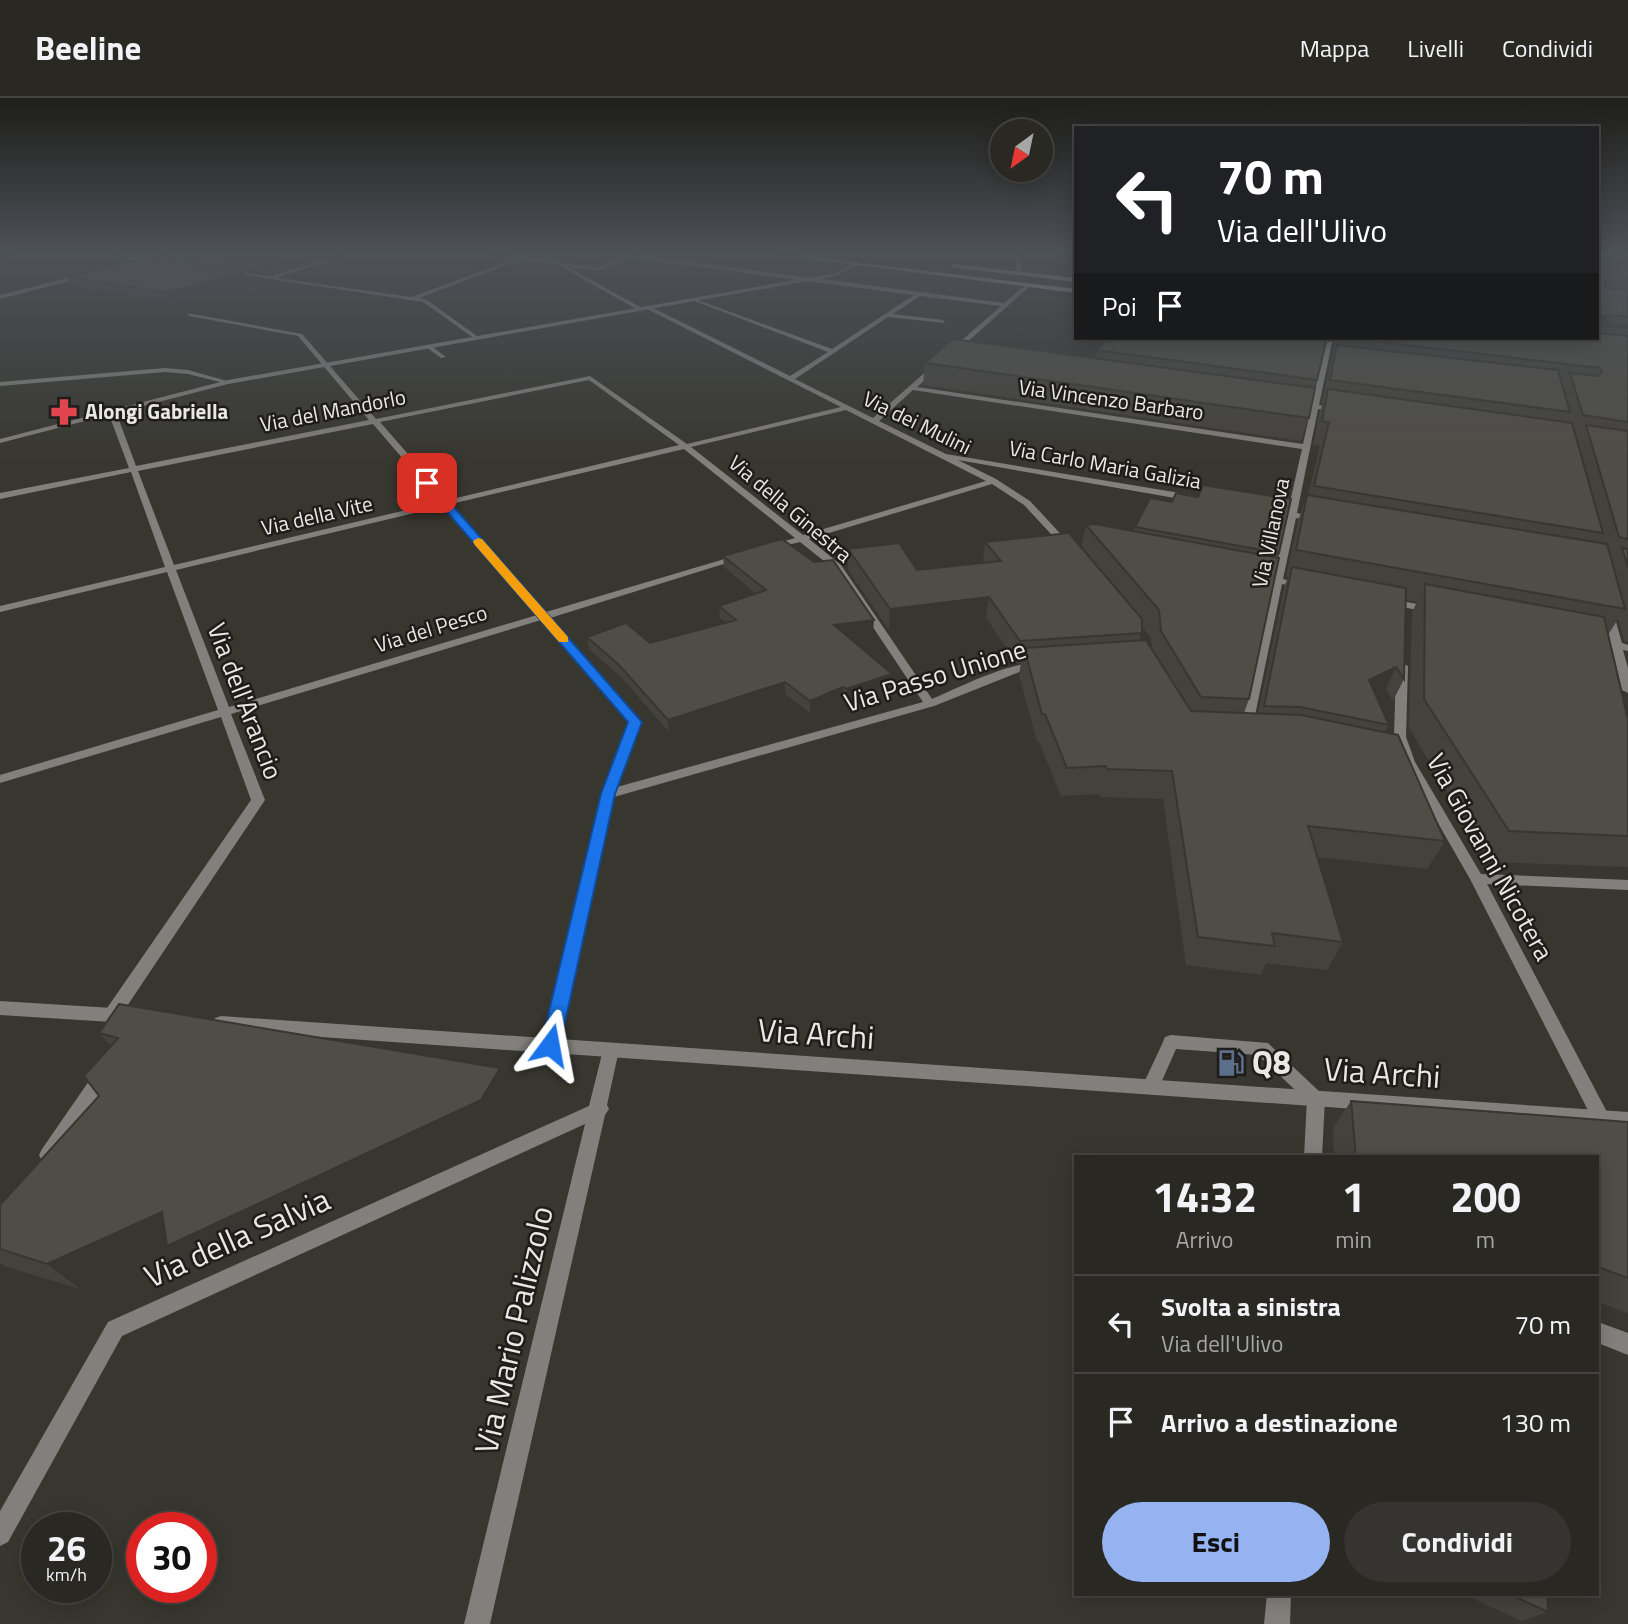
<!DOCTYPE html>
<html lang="it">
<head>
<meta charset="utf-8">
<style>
	:root { --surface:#292823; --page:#353430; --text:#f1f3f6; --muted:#a5a6a6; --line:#454441; --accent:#95b2f1 }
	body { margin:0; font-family:"Titillium Web",sans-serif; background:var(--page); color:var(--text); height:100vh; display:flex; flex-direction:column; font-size:26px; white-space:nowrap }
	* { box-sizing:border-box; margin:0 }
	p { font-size:23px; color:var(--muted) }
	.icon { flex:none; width:38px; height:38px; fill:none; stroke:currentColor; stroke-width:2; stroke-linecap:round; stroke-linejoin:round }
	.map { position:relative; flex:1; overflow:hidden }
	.panel { position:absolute; left:1074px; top:1057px; width:525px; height:441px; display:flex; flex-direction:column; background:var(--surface); border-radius:0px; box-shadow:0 4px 18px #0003,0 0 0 2px var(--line) }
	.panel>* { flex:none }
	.top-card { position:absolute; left:1074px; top:28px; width:525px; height:214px; border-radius:0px; box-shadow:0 4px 18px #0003,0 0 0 2px var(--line); background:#202124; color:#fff; overflow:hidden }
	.needle { width:46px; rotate:213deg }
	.controls { position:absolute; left:990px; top:21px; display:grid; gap:14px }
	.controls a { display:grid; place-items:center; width:63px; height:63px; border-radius:50%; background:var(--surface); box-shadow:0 4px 18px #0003,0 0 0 2px var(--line); font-size:35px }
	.speed { position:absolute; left:21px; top:1414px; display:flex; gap:14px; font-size:35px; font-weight:700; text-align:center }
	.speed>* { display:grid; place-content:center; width:91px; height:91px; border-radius:50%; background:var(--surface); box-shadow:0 4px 18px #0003,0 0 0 2px var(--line); line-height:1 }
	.speed small { font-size:18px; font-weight:400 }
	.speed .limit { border:10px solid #d22; background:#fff; color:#111 }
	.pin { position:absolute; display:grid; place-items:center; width:60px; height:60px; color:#fff; margin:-30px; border-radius:14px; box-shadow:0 4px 10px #0006 }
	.me { position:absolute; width:77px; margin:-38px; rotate:13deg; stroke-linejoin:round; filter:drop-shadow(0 0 5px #0008) }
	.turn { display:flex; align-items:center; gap:24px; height:147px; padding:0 28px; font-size:32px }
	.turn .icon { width:91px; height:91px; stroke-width:2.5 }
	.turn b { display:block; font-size:49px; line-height:60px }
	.then { display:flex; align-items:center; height:66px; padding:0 28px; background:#0003; gap:14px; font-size:26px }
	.eta { display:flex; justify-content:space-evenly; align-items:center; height:119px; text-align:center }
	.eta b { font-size:42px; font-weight:700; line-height:49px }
	.action { display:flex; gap:14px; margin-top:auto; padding:14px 28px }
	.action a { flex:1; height:80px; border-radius:42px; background:var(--accent); color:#111; font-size:28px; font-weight:700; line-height:80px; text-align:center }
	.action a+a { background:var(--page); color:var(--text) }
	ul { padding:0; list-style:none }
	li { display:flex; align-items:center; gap:21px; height:98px; padding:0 28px; border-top:2px solid var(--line) }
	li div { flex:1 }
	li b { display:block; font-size:26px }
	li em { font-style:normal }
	header { display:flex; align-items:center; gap:42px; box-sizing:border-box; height:98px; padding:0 35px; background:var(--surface); border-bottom:2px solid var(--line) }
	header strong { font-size:33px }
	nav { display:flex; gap:38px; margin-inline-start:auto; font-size:24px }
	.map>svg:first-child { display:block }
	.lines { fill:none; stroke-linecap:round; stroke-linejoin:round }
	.service { fill:#82807c; fill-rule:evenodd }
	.minor { fill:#82807c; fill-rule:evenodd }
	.tertiary { fill:#82807c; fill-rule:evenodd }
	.secondary { fill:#ada9a4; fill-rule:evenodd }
	.rail-casing { stroke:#bab9b4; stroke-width:2.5 }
	.rail { stroke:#1e1d1a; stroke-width:2; stroke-dasharray:6; stroke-linecap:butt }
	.wall { fill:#44423c; fill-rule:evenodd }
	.shaded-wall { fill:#373631 }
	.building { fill:#4f4d46; stroke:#373631; stroke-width:2 }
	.route { fill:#1a73e8; stroke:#114b97; stroke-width:2 }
	.slow { fill:#f59e0b }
	.labels { text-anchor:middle; stroke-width:5; stroke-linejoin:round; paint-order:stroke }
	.far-street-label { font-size:21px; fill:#e9e8e4; stroke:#1e1d1a }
	.far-poi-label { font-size:21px; font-weight:bold; fill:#e9e8e4; stroke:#1e1d1a; text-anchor:start }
	.street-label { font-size:26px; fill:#e9e8e4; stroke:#1e1d1a }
	.near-street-label { font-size:32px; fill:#e9e8e4; stroke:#1e1d1a }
	.near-poi-label { font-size:32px; font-weight:bold; fill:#e9e8e4; stroke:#1e1d1a; text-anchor:start }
</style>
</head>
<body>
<header>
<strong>Beeline</strong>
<nav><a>Mappa</a><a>Livelli</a><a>Condividi</a></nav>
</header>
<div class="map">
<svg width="1628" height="1526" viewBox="0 0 1628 1526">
	<rect width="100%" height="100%" fill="#37362f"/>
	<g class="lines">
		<!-- service -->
		<path class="service" d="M1171,937L1268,945L1322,996L1325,1001L1322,1006L1316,1009L1310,1006L1258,957L1176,951L1157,994L1151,996L1145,994L1142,989L1163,944L1165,939Z"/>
		<!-- minor -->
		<path class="minor" d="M15,154H24L0,161V157Z
			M90,154L145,160L175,154L152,161L156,163L153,165Z
			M349,154H357L276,180L412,199L513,161L468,154H483L597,169L636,155L638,156L637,157L1004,205L1028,185L1030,188L917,289L1303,346L1311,311L1289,306L1293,304L1312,306L1327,240H1333L1319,307L1343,312L1339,314L1318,311L1297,415L1320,421L1316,424L1296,420L1283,481L1310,488L1305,491L1282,486L1252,632L1246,636L1240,632L1273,484L1251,478L1256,475L1274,479L1287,419L1267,413L1271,410L1288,413L1302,351L913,292L879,323L946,356L1192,397L1196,400L1192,403L958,362L996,381L1030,403L1070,446V450H1064L1024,407L992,386L809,441L841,467L932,601C954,592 1026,555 1045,568L1039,571L1024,572L934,608L614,699L558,947L556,952L550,954L544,952L542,947L601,696L629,624L541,522L231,616L265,702L117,923L111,925L105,923L103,918L105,913L251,702L221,619L0,685V677L218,612L167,474L0,514V508L165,469L131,374L0,401V395L129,370L108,314L112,312L116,314L136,368L369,322L298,238L189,218L187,215L302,236L376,321L590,278L687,346L841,309L645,210V208H649L790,278L828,254L692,202V200L832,251L914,197L631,160L598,173L568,169L642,210L640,213L556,166L520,162L419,200L427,202L477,238L475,241L423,204L225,174L228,172L275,179L274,177ZM920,198L1001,208L873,320L795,281L888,219L945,225L943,222L893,216ZM589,282L679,347L448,402L380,324ZM846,312L986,383L803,437L691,349ZM373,326L440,404L174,467L138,373ZM684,351L795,440L767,448V452L800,444L834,471L923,604L617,689L641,624L550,520L746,459L738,457L546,514L451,406ZM444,408L537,517L229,609L176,472Z
			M1016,154H1020L1022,176L1019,178L1016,176Z
			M87,175L89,178L0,201V197Z
			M426,247H430L446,259L441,260L426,249Z
			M165,270L188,272L231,284L228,286L188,276L165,274L0,288V284Z
			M1387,500L1432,509L1437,512L1432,515L1383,505L1382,503Z
			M1608,510L1613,513L1622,545L1628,547V553L1623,552L1628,570V595L1622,592L1612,550L1588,543L1593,540L1610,543L1603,513Z
			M1402,565L1408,568L1406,639L1415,664L1481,776L1628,782V792L1487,786L1607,1014L1610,1020L1607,1026L1601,1028L1595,1026L1470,781L1403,664L1394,639L1396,568Z
			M611,945L617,947L619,952L607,1007L609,1011L605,1017L490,1526H464L585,1026L122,1238L8,1444L0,1448V1413L108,1224L589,1008L603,952L605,947Z
			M104,968L110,970L113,975L110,980L54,1063L48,1065L42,1063L39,1057L42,1051L98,970Z
			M1316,993L1322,996L1325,1001L1322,1059H1304L1307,1001L1310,996Z
			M1598,1224L1628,1235V1257L1598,1245Z
			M1267,1496H1291L1290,1526H1264Z"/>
		<!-- tertiary -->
		<path class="tertiary" d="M853,165L858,166L836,178L228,286L0,345V341L228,282L835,175Z
			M0,903L128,911L134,913L136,918L134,923L128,925L0,917Z
			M221,918L1628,1014V1030L221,932L215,930L213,925L215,920Z"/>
		<!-- secondary -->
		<path class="secondary" d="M754,154H769L1076,191V195Z
			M952,166L1076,180V184L950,169Z"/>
		<defs>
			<path id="rail" d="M1598,156L1628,160"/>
		</defs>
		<!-- rail casing -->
		<use href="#rail" class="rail-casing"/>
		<!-- rail -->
		<use href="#rail" class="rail"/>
	</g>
	<!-- wall -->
	<path class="wall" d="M166,154H274L293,157L296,166L266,175L169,161Z
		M1598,162L1628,165V544L1624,543L1618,521L1608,537L1628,622V769L1489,764L1409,630L1412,514L1417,504L1406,502L1404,581L1393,603L1386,591L1375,596L1389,627L1385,635L1445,743L1427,771L1317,759L1343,844L1327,872L1266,865L1261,877L1186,867L1163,701L1100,699L1099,696L1061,698L1039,644H1037L1019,577L1021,565H1017L986,520L889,532L848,472V451L917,472L983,464L985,444L1081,449L1086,427L1134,433L1135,429L1279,455L1249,601L1244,615H1258L1284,490L1288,479H1286L1298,423L1307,397H1308L1320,348L1313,347L1320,314L1323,305H1322L1330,268L1333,259H1332L1335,240H1598ZM1142,529L1151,540L1152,552L1140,542Z
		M244,173L247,181L171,203L71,187L67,179Z
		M1097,252L1317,282L1315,289L1309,320L1301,343L923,287L925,265L1096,260Z
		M723,458L873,534L846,538L892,576L891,588L846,604L842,601L810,615L785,596L669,634L621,579L589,551L587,539L650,545L726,525L720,520L719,508L756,496L724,469Z
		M99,935L500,970L511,999L493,1031L194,1174L169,1150L80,1191L4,1168L0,1165V1107L99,998L111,948Z
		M1351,1003L1628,1024V1215L1598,1204V1059H1334L1333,1030Z
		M1463,1496H1547L1548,1514L1522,1523Z"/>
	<!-- shaded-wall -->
	<path class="shaded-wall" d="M293,157L296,166L266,175L263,166Z
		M244,173L247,181L171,203L168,195Z
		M1608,217L1603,227H1598V219Z
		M989,499L986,520L889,532L890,511Z
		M874,522L873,534L834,539V527Z
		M1396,569L1386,591L1359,604L1369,582Z
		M892,576L891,588L846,604V591Z
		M785,584V596L669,634L668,622Z
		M843,589L842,601L810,615V603Z
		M500,970L511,999L493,1031L194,1174L169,1150L80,1191L47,1166L162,1114Z"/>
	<!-- building -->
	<path class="building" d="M181,154H274L293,157L263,166Z
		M145,159L244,173L168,195L67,179Z
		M1598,162L1628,165V184L1607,181L1604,188L1607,190L1628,192V219L1608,217L1598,219Z
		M1598,224L1628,228V230L1598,227Z
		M1598,235L1628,238V324L1583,317L1570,275L1598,278L1602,274L1600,270L1348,240H1598Z
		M1108,240H1211L1214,241L1215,240H1327L1317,282L1097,252Z
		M953,241L1315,290L1309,320L925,265Z
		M1337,247L1558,272L1570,314L1330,282Z
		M1328,291L1572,325L1603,435L1314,388L1329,324L1322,323Z
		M1586,327L1628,333V441L1619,439Z
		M1203,387L1291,401L1279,455L1135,429L1150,400L1172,404L1176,395L1198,399Z
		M1307,397L1607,446L1625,511L1296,452Z
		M1095,426L1279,460L1249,601L1201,599L1161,533L1159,512L1086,427Z
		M1069,435L1142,521V535L1020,543L989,499L890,511L848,451L899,445L917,472L1001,463L985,444Z
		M782,441L814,464L833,462L874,522L834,527L892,576L846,591L843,589L810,603L785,584L668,622L619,567L587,539L626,525L650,545L736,522L719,508L766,492L723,458Z
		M1622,450L1628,451V469Z
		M1292,469L1406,490L1404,581L1396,569L1369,582L1389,627L1300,609L1264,608Z
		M1425,486L1604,519L1628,622V738L1509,733L1424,601Z
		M1146,542L1191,613L1301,617L1398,637L1445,743L1308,728L1343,844L1272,835L1275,848L1198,839L1172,673L1107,671L1106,668L1067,670L1045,616H1042L1024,550Z
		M119,906L500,970L481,1002L167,1148L162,1114L47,1166L0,1151V1107L99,998L84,978L118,940L99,935Z
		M1351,1003L1628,1024V1180L1598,1169V1059H1356Z
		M1509,1496H1547L1548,1514Z"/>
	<!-- sky -->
	<linearGradient id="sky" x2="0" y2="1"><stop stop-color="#1e1e1a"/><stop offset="0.42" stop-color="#4d5258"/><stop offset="1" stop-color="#4d5258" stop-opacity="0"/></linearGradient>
	<rect width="1628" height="368" fill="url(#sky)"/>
	<!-- route -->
	<path class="route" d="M424,383H431L642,624L615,696L560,947L557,953L550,955L543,953L541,947L601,696L628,624L424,387Z"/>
	<!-- slow -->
	<path class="slow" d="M478,440L482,441L568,539V544H559L474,446L473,443Z"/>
	<!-- icons -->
	<defs>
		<symbol id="pharmacy-bare" viewBox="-9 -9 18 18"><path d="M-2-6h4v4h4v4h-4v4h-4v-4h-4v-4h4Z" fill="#e0444e" stroke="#1e1d1a" stroke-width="2.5" paint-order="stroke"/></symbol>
		<symbol id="fuel-bare" viewBox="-9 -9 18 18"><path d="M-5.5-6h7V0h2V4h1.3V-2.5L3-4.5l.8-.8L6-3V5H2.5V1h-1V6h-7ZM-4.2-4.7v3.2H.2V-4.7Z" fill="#5c6f8a" stroke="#1e1d1a" stroke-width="2.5" paint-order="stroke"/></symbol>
	</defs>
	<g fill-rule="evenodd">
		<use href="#pharmacy-bare" x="45" y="295" width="38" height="38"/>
		<use href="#fuel-bare" x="1212" y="946" width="38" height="38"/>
	</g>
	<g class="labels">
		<!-- far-street labels -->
		<g class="far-street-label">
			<text transform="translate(1111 302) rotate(8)" y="7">Via Vincenzo Barbaro</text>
			<text transform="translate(333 313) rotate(-11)" y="7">Via del Mandorlo</text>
			<text transform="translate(917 325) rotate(26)" y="7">Via dei Mulini</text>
			<text transform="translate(1105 367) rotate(10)" y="7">Via Carlo Maria Galizia</text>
			<text transform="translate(790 411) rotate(40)" y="7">Via della Ginestra</text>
			<text transform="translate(317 418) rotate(-13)" y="7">Via della Vite</text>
			<text transform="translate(1271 435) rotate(-78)" y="7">Via Villanova</text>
			<text transform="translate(431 531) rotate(-17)" y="7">Via del Pesco</text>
		</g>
		<!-- far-poi labels -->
		<g class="far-poi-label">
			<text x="85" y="321">Alongi Gabriella</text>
		</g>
		<!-- street labels -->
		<g class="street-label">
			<text transform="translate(935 578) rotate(-17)" y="9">Via Passo Unione</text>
			<text transform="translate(245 603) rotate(69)" y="9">Via dell'Arancio</text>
			<text transform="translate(1490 759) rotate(61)" y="9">Via Giovanni Nicotera</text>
		</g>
		<!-- near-street labels -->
		<g class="near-street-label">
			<text transform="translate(816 936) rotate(4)" y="11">Via Archi</text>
			<text transform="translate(1382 975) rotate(4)" y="11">Via Archi</text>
			<text transform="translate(237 1140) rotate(-24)" y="11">Via della Salvia</text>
			<text transform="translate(514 1232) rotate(-77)" y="11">Via Mario Palizzolo</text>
		</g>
		<!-- near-poi labels -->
		<g class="near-poi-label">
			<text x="1252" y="976">Q8</text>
		</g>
	</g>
</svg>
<div class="controls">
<a><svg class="needle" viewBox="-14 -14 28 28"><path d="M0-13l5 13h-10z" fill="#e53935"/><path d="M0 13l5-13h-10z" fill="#a5a6a6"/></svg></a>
</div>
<div class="speed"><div>26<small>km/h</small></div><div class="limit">30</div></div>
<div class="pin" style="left:427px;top:385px;background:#d93025"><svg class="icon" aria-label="arrive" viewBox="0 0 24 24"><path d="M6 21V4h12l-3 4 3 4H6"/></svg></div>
<svg class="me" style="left:550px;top:947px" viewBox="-20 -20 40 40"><path d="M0-17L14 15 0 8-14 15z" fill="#1a73e8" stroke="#fff" stroke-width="4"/></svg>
<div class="top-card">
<div class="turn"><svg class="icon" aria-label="left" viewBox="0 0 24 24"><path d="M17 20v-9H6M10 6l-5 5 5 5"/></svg><div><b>70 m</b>Via dell'Ulivo</div></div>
<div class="then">Poi<svg class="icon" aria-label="arrive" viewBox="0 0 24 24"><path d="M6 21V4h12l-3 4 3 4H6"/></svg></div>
</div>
<section class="panel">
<div class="eta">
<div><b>14:32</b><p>Arrivo</p></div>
<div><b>1</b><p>min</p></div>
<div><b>200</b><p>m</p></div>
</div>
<ul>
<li><svg class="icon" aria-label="left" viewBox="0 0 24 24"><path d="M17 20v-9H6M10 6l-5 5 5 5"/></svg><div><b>Svolta a sinistra</b><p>Via dell'Ulivo</p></div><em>70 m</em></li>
<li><svg class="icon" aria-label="arrive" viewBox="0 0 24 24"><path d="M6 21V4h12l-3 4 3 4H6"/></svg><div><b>Arrivo a destinazione</b></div><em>130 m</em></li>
</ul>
<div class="action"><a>Esci</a><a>Condividi</a></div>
</section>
</div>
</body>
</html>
